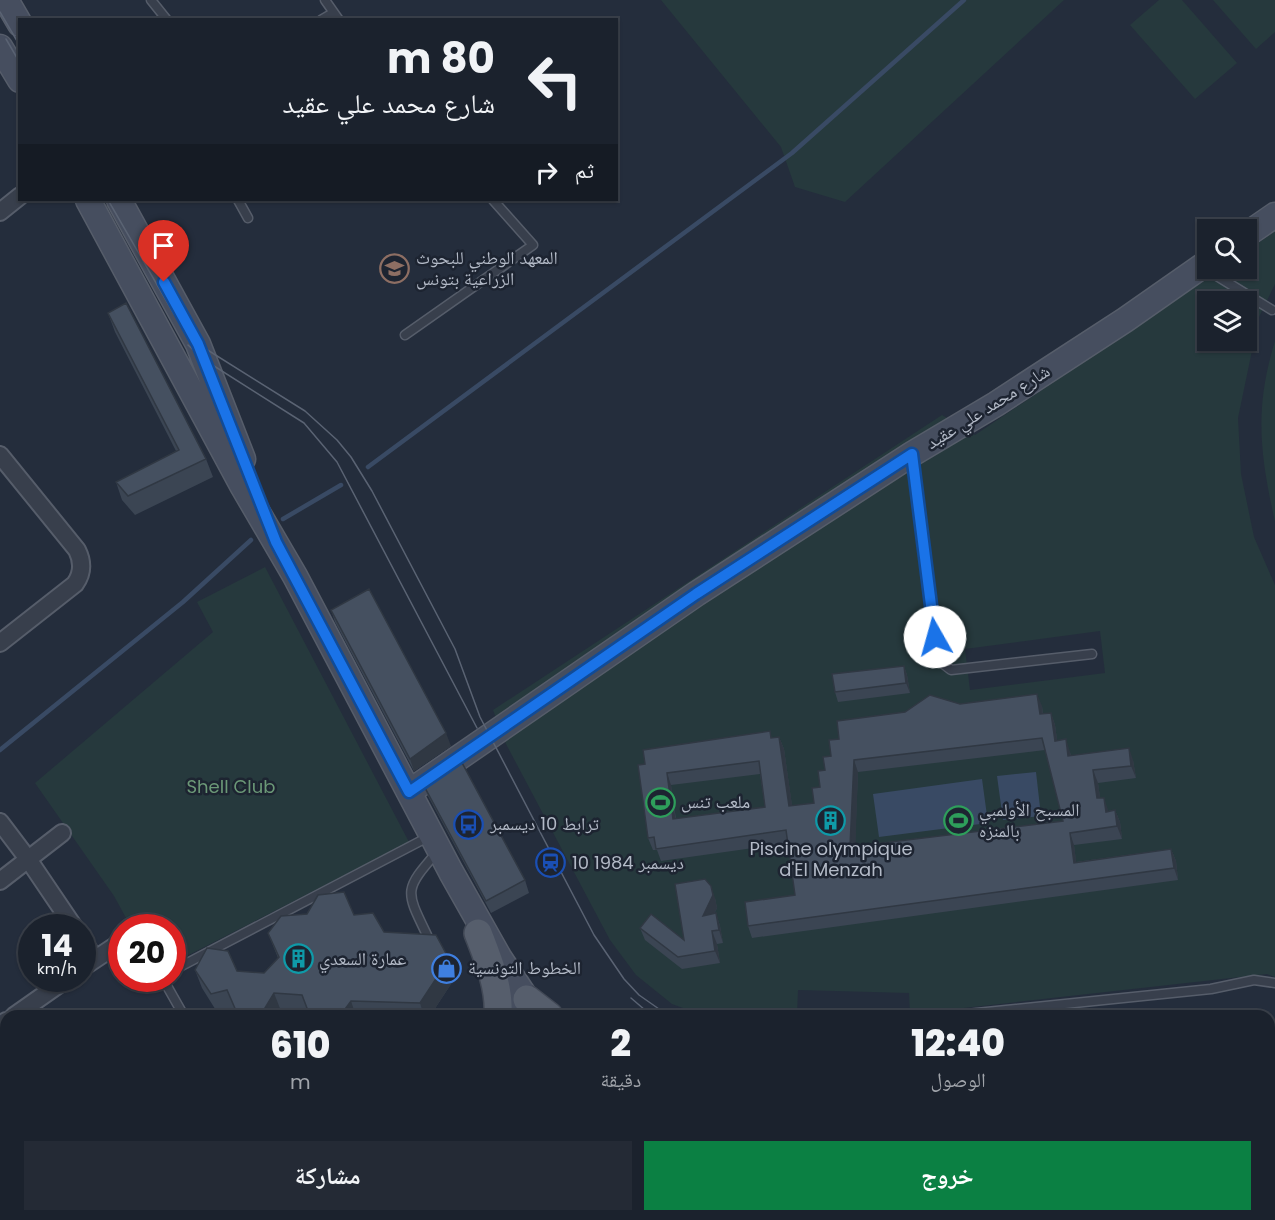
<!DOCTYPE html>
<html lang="ar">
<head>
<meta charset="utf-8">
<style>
	:root { --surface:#1b222d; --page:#242a35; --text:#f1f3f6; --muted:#a0a4aa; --line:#393f49; --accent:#0b8043 }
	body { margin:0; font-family:Poppins,"Noto Naskh Arabic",sans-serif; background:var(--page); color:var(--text); direction:rtl; height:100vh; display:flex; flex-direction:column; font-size:22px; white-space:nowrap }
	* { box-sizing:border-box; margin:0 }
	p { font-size:20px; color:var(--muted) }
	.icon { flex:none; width:33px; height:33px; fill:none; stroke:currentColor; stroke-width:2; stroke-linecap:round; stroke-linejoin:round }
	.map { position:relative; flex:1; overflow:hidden; direction:ltr }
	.sheet { position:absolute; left:0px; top:1010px; width:1275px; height:212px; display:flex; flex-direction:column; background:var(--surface); border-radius:18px 18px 0 0; box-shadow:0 2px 4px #0004,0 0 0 2px var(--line); direction:rtl }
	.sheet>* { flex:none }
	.top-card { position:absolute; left:18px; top:18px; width:600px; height:183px; border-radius:0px; box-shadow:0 2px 4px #0004,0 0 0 2px var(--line); direction:rtl; background:#1b222d; color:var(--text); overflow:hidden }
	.fabs { position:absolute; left:1197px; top:219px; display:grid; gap:12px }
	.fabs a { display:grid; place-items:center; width:60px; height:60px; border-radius:0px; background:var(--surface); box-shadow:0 2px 4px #0004,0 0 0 2px var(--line); font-size:30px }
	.speed { position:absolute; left:18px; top:914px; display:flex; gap:12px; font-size:30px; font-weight:700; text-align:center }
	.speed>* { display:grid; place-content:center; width:78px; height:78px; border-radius:50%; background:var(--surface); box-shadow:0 2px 4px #0004,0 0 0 2px var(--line); line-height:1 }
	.speed small { font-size:15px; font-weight:400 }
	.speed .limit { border:9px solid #d22; background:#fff; color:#111 }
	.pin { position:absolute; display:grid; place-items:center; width:51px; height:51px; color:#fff; margin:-62px -26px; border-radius:50% 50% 50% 0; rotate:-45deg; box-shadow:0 0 6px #0007 }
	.pin .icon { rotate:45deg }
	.me { position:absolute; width:66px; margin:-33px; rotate:353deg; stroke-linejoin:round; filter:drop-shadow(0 0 4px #0008) }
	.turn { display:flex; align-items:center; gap:21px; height:126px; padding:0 24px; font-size:27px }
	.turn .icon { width:78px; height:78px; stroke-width:2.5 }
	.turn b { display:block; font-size:42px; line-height:51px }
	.then { display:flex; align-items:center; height:57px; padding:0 24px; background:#0003; gap:12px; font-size:22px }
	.eta { display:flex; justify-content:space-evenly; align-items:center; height:102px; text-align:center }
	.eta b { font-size:36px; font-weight:800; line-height:42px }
	.cta { display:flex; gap:12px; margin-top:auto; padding:12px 24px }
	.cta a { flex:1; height:69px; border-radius:0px; background:var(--accent); color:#fff; font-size:24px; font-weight:800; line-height:69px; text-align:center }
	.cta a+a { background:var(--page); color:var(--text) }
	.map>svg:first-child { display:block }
	.green { fill:#26393d; fill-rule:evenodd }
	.water { fill:#394a64 }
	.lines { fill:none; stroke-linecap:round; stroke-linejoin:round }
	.stream { stroke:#394a64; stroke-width:4.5 }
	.lane-casing { stroke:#565d6a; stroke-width:11 }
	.street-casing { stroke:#565d6a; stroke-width:20 }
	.secondary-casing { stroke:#565d6a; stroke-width:27 }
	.primary-casing { stroke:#414855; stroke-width:30 }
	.lane { stroke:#383f4c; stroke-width:8 }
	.street { stroke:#383f4c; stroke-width:16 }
	.secondary { stroke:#464e5f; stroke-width:24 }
	.primary { stroke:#565e6c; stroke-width:27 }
	.tram { stroke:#5a6373; stroke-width:1.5 }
	.wall { fill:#3b4553; fill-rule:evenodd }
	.shaded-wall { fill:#303843 }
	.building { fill:#455060; stroke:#303843; stroke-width:1.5; fill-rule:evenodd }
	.route-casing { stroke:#114b97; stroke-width:15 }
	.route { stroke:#1a73e8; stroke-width:10 }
	.labels { text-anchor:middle; stroke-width:5; stroke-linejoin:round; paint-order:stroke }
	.poi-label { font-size:18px; fill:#b3bac7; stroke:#1d2431; text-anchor:start }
	.street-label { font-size:18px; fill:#b3bac7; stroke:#1d2431 }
	.park-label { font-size:18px; fill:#6b9877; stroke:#1d2431 }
</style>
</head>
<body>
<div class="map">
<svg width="1275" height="1220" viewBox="0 0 1275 1220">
	<rect width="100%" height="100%" fill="#242d3c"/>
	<!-- green -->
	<path class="green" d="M661,0H1064L845,202L795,187L781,147Z
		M1159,0H1182L1237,63L1195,99L1130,25Z
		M1213,0H1275V32L1256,49Z
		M1275,231V284L1259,317L1238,418L1241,474L1254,537L1275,585V977L1267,974L910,1014L909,993L798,990L797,1015H702L672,1004L636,975L610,940L506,744L493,710L942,415L975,435L1222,269L1246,268L1247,251ZM1208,302H1246V340H1208ZM1100,631L1105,673L970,690L965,649Z
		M1275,341V522C1260,454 1254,409 1275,341Z
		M265,567L409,842L173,963L172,927H131L114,896L35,783L213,632L197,602Z"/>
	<!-- water -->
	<path class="water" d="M1036,772L1041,816L1003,820L997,776Z
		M982,779L988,823L879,837L873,794Z"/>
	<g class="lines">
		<!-- stream -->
		<path class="stream" d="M368,467L792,153L964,0
			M283,519L341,485
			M0,750L183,602L251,540"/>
		<defs>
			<path id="lane" d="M151,0L167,20
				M325,0L339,20
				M321,20L333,13
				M238,200L248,218
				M1204,268L1272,310
				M405,335L533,245L493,200
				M912,457L938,660L951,670L1092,654
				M427,935C405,890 404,890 437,852
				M172,971L430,836
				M167,978L165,981L167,986L184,1016
				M947,1016L1211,989L1254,980L1275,983"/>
			<path id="street" d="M0,212L20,196
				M0,455L77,550C83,562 83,573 75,584L0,643
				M0,822L28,859L74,927
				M0,881L62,833
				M82,940L95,959
				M82,968L121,942
				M14,1016L68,978
				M0,1026L6,1021
				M0,1202L8,1220
				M353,1215L354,1220
				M502,1215L503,1220
				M656,1215V1220
				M814,1215L815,1220
				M1082,1215L1086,1220
				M1267,1215L1269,1220
				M1144,1220L1154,1215"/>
			<path id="secondary" d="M6,0L20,24
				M0,47L20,80
				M88,200L243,487L295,576L451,872L499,957L538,1016
				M119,200L198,344L243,459
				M1246,235L1275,215
				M409,792L696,594L912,454L996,404L1125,320L1208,262
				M498,978L515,1016
				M945,1220V1215"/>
			<path id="primary" d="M478,933C488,959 500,987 498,1016
				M527,999L549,1016
				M0,1075H6
				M1269,1079H1275
				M0,1097L6,1096"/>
		</defs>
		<!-- lane casing -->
		<use href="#lane" class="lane-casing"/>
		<!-- street casing -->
		<use href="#street" class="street-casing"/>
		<!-- secondary casing -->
		<use href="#secondary" class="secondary-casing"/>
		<!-- primary casing -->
		<use href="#primary" class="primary-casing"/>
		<!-- lane -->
		<use href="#lane" class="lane"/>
		<!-- street -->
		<use href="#street" class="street"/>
		<!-- secondary -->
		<use href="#secondary" class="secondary"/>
		<!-- primary -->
		<use href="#primary" class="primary"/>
		<!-- tram -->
		<path class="tram" d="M0,12L20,46
			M6,39L20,63
			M108,200L174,314L198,344L305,411L337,440L351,457L372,491L455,649L480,717L594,935L624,979L639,995L669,1016
			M188,345L203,359L304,423L337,462L477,728
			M631,998L652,1016
			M1269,1061L1275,1062"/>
	</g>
	<!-- wall -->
	<path class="wall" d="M108,313L206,459L213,477L135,515L122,500L116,482L176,451L115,332Z
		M331,610L451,746L414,771L335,622Z
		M904,666L907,675L910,693L838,702L835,692Z
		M960,704L1042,706L1043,714L1051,713L1055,725L1057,740L1070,752L1071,756L1133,760L1136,778L1098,783L1100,798L1108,811L1115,810L1120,822L1122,839L1074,845L1076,862L1171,849L1176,861L1178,880L752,938L748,926L795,895L788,843L661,861L657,850H653L648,838L638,765L779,737L784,749L792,806L814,803L825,770L839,739ZM1045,750L1063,821L855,846L858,772ZM760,774L765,807L676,819L671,785Z
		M423,784L525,880L529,893L491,913L428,796Z
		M715,898L717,908L714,914L716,913L720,926L723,943L717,944L720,963L682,969L645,940L640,928L684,940Z
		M354,915L384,932L449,959L455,978L430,1016H309L308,1013L281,1011L278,1016H237L234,1009L217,1012L202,988L195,970L237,971L264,973L278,958L268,933Z
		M6,1136V1166L2,1168L0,1164V1139Z
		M370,1215H474L475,1220H451L450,1217L438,1220H372Z
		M521,1215H531L522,1218Z
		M676,1215H798V1220H676Z
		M836,1215H917V1217H864Z
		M990,1215H1030L1020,1220H983Z"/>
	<!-- shaded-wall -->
	<path class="shaded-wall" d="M904,666L907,675L910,693L906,683Z
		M1037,694L1042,706L1044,727L1040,714Z
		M1051,713L1055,725L1059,753L1055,741Z
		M446,733L451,746L414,771L410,759Z
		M779,737L784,749L794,819L789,806Z
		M1066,739L1070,752L1073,768L1068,756Z
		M1129,748L1133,760L1136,778L1131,766Z
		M854,760L858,772L855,859L850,847Z
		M1093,770L1098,783L1102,811L1097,798Z
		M667,773L671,785L677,831L673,819Z
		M1104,798L1108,810L1110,824L1106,812Z
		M1115,810L1120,822L1122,839L1117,826Z
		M1070,833L1074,845L1078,875L1074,863Z
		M1171,849L1176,861L1178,880L1174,868Z
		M711,886L715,898L717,908L707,928L703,916Z
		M716,913L720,926L723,943L719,930Z
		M712,931L717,944L720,963L715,951Z
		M449,959L455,978L430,1016H424L420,1003Z
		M274,993L281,1011L278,1016H263L262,1013Z
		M351,1001L356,1016H340Z
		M795,1215H798V1220H795Z
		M912,1215H914V1220H911Z"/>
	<!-- building -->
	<path class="building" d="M126,303L206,459L128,496L116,482L179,450L108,313Z
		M369,589L446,733L410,759L331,610Z
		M904,666L906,683L835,692L832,674Z
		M1037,694L1040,714L1051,713L1055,741L1066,739L1068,756L1129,748L1131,766L1093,770L1097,798H1104L1106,812L1115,810L1117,826L1070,833L1074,863L1171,849L1174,868L748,926L745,902L795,895L786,830L656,849L654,837L648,838L638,765L645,764L643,750L770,731L771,738L779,737L789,806L814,803L812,788L820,787L818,771L825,770L823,757L831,756L829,740L839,739L837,721L905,712L930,695L960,704ZM1042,738L1063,821L850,847L854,760ZM759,761L765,807L673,819L667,773Z
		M460,759L525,880L486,901L423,784Z
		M705,879L711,886L713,895L703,916L716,913L719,930L712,931L715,951L678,957L640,928L651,914L684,940L675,884Z
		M344,892L354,915L373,913L384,932L436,935L449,959L420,1003L351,1001L340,1016H310L302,995L274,993L262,1013H237L227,990L211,994L195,970L207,948L228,951L237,971L264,973L279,957L268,933L281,916L307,914L318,895Z
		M6,1136V1159L0,1162V1139Z
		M290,1215H321L322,1220H291Z
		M370,1215H423L424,1220H382L380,1215L370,1216Z
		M450,1215H473L474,1220H451Z
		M598,1215H625L627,1220H599Z
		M676,1215H795V1220H728V1218H702V1220H676Z
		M836,1215H861V1220H837Z
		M887,1215H912L911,1220H887Z
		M990,1215H1012L1003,1220H983Z
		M1044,1215H1053L1057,1220H1040V1219Z"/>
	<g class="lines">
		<defs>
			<path id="route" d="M164,282L198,344L276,542L409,792L696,594L912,454L935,637"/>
		</defs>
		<!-- route casing -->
		<use href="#route" class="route-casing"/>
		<!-- route -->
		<use href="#route" class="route"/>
	</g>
	<!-- icons -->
	<defs>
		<symbol id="university-ring" viewBox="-11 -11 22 22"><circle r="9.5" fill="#1d2431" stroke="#8d6e63" stroke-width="1.5"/><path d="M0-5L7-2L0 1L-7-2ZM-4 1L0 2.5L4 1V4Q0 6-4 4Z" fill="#8d6e63"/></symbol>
		<symbol id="stadium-ring" viewBox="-11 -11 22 22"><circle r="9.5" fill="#1d2431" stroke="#2e9e5b" stroke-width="1.5"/><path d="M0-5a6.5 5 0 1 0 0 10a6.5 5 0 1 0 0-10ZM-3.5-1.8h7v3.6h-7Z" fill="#2e9e5b"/></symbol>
		<symbol id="building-ring" viewBox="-11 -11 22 22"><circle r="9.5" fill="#1d2431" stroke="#0f9aa8" stroke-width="1.5"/><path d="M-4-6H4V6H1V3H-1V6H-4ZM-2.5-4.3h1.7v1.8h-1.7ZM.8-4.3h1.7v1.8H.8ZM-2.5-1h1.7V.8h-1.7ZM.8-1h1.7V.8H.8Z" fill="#0f9aa8"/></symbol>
		<symbol id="bus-ring" viewBox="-11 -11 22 22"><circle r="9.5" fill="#1d2431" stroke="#1a4fb4" stroke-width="1.5"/><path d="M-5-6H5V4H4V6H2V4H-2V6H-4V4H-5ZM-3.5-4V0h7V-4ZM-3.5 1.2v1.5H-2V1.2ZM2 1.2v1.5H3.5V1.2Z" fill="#1a4fb4"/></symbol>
		<symbol id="station-ring" viewBox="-11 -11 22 22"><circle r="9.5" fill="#1d2431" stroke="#1a4fb4" stroke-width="1.5"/><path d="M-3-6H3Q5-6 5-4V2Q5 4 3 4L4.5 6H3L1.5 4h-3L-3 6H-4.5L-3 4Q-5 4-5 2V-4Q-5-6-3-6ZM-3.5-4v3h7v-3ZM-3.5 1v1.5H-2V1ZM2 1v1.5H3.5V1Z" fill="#1a4fb4"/></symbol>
		<symbol id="shop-ring" viewBox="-11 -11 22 22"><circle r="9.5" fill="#1d2431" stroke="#3f7fe0" stroke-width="1.5"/><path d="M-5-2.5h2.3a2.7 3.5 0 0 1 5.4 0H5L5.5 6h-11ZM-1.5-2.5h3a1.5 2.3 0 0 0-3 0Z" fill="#3f7fe0"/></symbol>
	</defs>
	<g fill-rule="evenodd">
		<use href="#university-ring" x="378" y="252" width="33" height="33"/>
		<use href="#stadium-ring" x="644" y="786" width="33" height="33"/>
		<use href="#building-ring" x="814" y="804" width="33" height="33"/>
		<use href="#stadium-ring" x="942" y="804" width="33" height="33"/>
		<use href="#bus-ring" x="452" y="808" width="33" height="33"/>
		<use href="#station-ring" x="534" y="846" width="33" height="33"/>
		<use href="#building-ring" x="282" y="942" width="33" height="33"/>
		<use href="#shop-ring" x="430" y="952" width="33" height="33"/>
	</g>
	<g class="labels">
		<!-- poi labels -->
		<g class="poi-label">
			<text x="416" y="264">المعهد الوطني للبحوث<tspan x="416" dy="21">الزراعية بتونس</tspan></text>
			<text x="681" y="808">ملعب تنس</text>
			<text x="979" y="816">المسبح الأولمبي<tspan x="979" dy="21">بالمنزه</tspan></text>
			<text x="490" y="830">ترابط 10 ديسمبر</text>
			<text x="831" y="855" text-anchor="middle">Piscine olympique<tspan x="831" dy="21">d'El Menzah</tspan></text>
			<text x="572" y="869">10 ديسمبر 1984</text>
			<text x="319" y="965">عمارة السعدي</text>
			<text x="468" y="974">الخطوط التونسية</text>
		</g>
		<!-- street labels -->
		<g class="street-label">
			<text transform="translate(988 407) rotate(-32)" y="6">شارع محمد علي عقيد</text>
		</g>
		<!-- park labels -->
		<g class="park-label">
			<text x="231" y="793">Shell Club</text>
		</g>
	</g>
</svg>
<div class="fabs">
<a><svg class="icon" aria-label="search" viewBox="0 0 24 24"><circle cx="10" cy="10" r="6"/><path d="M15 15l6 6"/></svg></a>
<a><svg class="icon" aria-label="layers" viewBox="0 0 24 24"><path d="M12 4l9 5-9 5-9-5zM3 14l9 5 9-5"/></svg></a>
</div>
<div class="speed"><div>14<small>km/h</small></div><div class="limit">20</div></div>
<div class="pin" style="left:164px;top:282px;background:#d93025"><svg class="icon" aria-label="arrive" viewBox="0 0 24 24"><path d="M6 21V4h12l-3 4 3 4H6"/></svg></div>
<svg class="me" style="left:935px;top:637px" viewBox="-20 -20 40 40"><circle r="19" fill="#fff"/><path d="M0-13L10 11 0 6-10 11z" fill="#1a73e8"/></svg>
<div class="top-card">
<div class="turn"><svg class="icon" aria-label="left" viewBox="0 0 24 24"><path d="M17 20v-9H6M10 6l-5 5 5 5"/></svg><div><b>80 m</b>شارع محمد علي عقيد</div></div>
<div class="then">ثم<svg class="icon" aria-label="right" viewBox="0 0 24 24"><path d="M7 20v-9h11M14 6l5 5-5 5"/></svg></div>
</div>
<section class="sheet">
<div class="eta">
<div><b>12:40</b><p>الوصول</p></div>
<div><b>2</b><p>دقيقة</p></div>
<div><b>610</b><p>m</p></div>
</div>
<div class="cta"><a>خروج</a><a>مشاركة</a></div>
</section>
</div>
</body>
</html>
